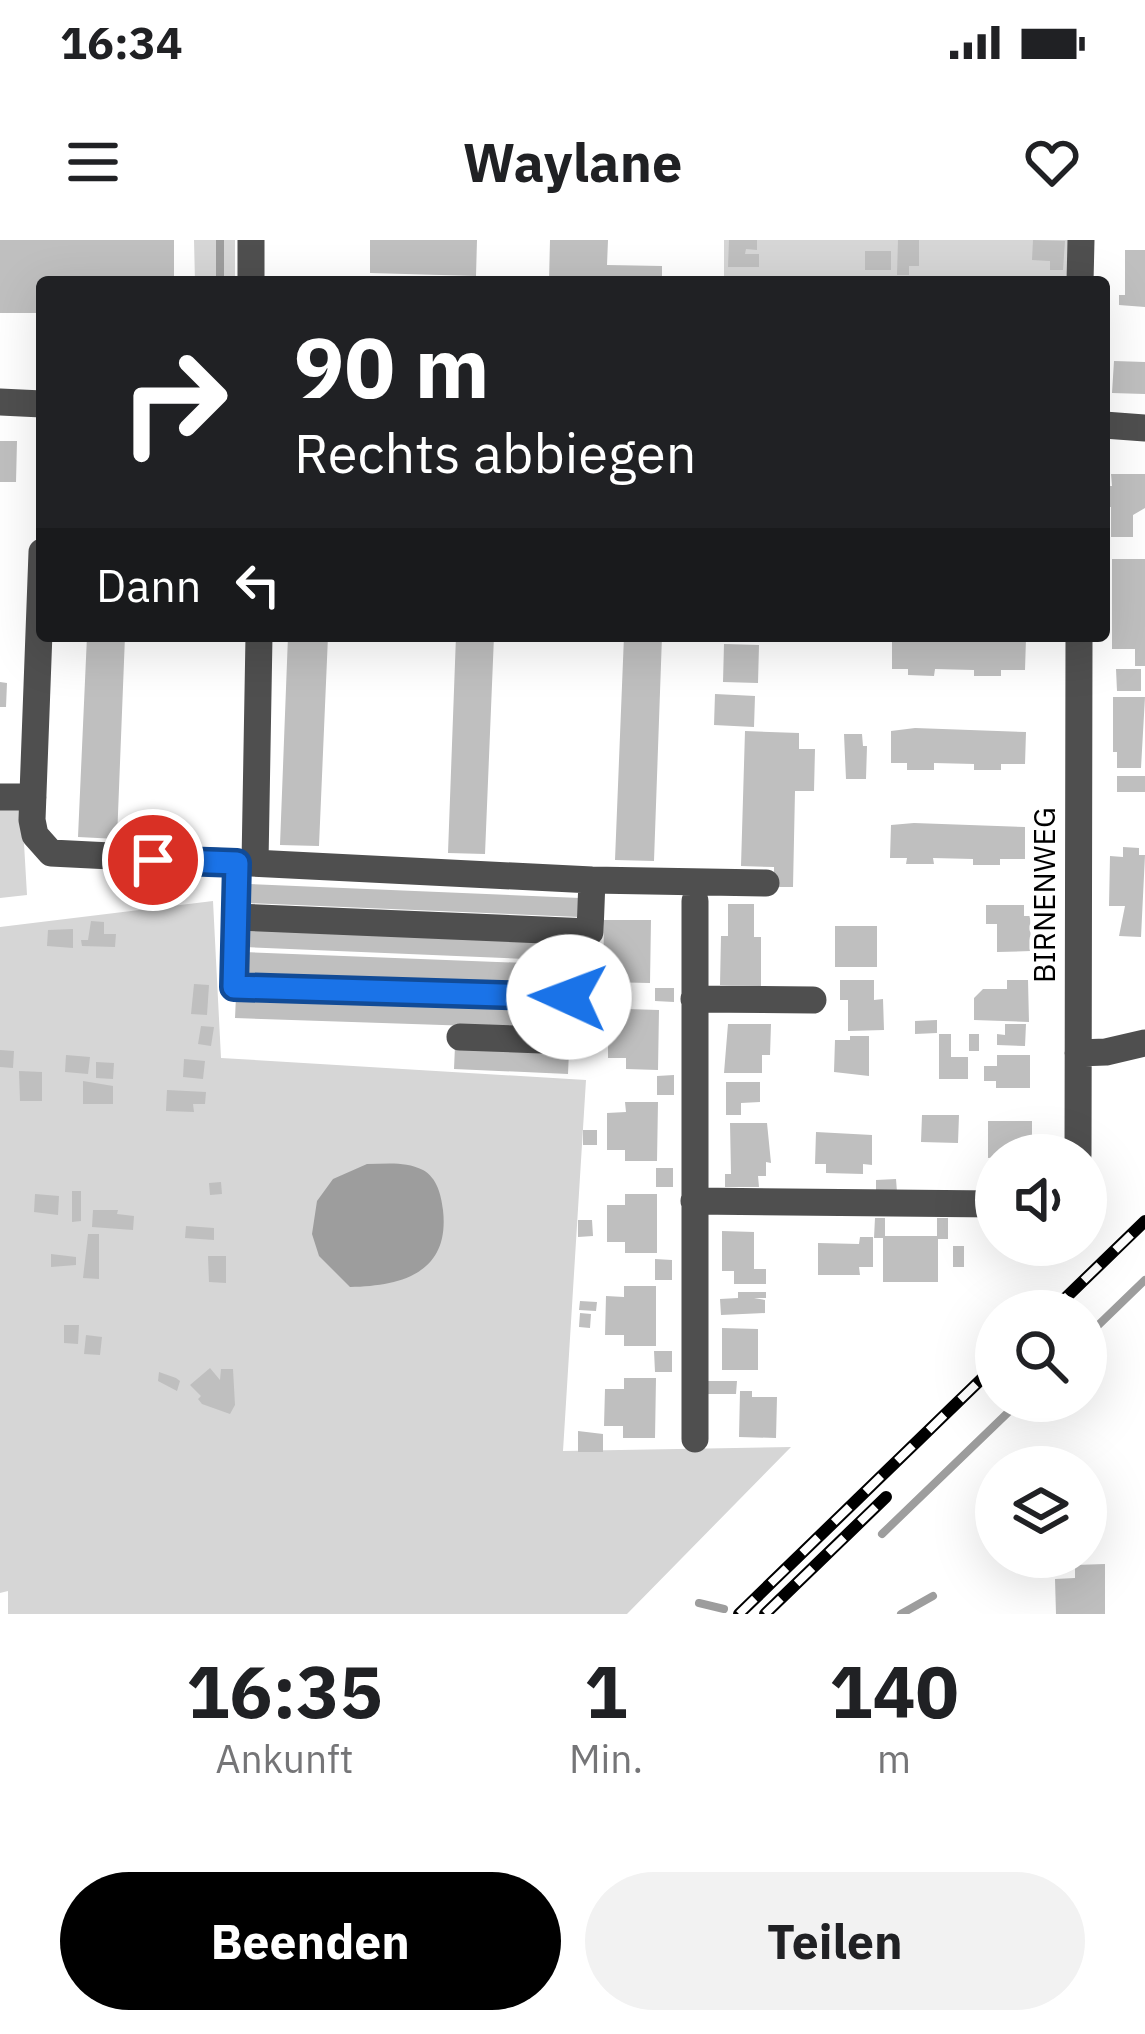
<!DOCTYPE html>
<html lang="de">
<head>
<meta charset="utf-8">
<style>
	:root { --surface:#fff; --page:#f2f2f2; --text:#202124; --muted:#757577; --accent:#000 }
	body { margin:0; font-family:"IBM Plex Sans",sans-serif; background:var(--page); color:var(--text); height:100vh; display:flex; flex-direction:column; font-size:45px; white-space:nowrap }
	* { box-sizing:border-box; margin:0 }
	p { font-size:39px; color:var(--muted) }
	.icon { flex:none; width:66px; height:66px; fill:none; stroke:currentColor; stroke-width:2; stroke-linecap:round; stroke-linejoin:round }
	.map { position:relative; height:1374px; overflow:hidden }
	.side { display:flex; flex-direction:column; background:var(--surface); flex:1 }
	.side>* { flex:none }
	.guide { position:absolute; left:36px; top:36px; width:1074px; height:366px; border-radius:12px; box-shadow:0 12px 48px #0002; background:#202124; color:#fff; overflow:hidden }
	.fabs { position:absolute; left:975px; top:894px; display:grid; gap:24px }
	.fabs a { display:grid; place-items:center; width:132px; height:132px; border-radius:50%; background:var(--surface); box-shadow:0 12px 48px #0002; font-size:60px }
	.pin { position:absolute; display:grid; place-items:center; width:102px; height:102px; color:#fff; margin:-51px; border:6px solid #fff; border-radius:50%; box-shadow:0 3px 12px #0007 }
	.me { position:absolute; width:132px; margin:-66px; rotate:272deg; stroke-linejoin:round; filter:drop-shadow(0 0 9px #0008) }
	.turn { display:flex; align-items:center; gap:42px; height:252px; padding:0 60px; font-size:54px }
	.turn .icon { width:156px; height:156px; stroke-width:2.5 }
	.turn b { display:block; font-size:84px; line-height:102px }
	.then { display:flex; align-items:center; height:114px; padding:0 60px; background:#0003; gap:24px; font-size:45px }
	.eta { display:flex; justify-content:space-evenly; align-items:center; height:204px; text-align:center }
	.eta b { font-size:72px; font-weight:800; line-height:84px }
	.cta { display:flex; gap:24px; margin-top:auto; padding:24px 60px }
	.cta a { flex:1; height:138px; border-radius:72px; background:var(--accent); color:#fff; font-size:48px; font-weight:800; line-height:138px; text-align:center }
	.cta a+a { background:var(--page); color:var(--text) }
	.status { display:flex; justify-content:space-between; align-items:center; height:84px; padding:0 60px; background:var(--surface); direction:ltr }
	.status svg { height:33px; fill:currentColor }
	header { display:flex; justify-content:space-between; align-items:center; height:156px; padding:0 60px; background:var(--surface); font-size:54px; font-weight:800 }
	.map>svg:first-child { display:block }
	.green { fill:#d6d6d6 }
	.water { fill:#9d9d9d }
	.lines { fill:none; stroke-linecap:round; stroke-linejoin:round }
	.stream { stroke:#9d9d9d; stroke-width:8 }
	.building { fill:#bfbfbf }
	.minor { stroke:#4f4f4f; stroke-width:27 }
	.rail-casing { stroke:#000; stroke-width:12 }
	.rail { stroke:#fff; stroke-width:8; stroke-dasharray:22; stroke-linecap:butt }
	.route-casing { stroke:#114b97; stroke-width:30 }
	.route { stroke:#1a73e8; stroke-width:21 }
	.labels { text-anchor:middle; stroke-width:9; stroke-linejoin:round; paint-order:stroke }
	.street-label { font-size:30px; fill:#000; stroke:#fff }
</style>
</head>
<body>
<div class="status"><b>16:34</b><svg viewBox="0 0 49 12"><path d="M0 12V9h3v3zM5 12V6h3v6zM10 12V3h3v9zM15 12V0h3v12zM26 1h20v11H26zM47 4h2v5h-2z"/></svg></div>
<header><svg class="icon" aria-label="menu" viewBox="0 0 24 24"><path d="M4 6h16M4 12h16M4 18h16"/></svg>Waylane<svg class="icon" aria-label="heart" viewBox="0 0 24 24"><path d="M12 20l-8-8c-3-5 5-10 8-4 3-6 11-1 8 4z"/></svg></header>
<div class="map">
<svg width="1145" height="1374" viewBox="0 0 1145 1374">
	<rect width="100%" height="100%" fill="#fff"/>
	<!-- green -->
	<path class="green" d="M194,0H235V42H195Z
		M724,0H1068L1067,42H724Z
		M0,569H22L27,655L0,658Z
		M213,661L221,818L586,840L563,1211L791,1207L627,1374H8V1351L0,1353V687Z"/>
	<!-- water -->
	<path class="water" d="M367,924C386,924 405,921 423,930C437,938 441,954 443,970C450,1033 402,1046 350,1047L319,1016L312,994L317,961L333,939Z"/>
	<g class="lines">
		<!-- stream -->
		<path class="stream" d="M220,0V42
			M1086,1097L1145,1040
			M882,1294L1020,1161
			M699,1363L724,1369
			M901,1374L933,1356"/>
	</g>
	<!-- building -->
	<path class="building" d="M0,0H174V42H42V73H0Z
		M370,0H477L476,36L370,33Z
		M550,0H608L607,25L662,26V42H549Z
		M729,0H757V10L746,9L745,14H759V27H728Z
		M898,0H919V26H909V35H897Z
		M1033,0L1065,1L1063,30H1050V21L1032,20Z
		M1125,10H1145V67L1119,65V55H1125Z
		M865,11H891V30H865Z
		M1114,121L1145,122V154L1112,153Z
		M0,201H17L16,242H0Z
		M1111,234H1145V268L1133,275V297H1111V267H1104V246H1112Z
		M1112,319H1145V426H1135V409H1112Z
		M87,396H125L117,599L78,597Z
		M288,396H328L319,606L280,605Z
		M456,396H494L485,614L448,613Z
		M624,396H662L654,621L615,620Z
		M892,396L1026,398L1025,430H1001V436H974V430L935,429L934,436L908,435V429H892Z
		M724,404L759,405L758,443L723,442Z
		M1116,429H1141V451H1117Z
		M0,442L7,443L6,467H0Z
		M715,454L755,456L754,487L714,485Z
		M1113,457H1145L1141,528H1117V512H1113Z
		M915,488L1026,492L1025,524H1001V530H974V524L934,523V530H907V523H891V491Z
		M745,491L799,493V509H815L814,551H795L793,647H774V627L741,626Z
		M844,494H862L863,506H867L866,539H846Z
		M1117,536H1145V552H1117Z
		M914,583L1025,587V619H1000V625H973V619L933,618L934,624H906L907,618H890L891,585Z
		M1123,607L1139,608V615H1145L1141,697L1119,696L1125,666H1109L1110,616L1123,617Z
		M248,644L580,658L579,677L247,663Z
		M728,664H754V697H761V746L720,745L721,696H728Z
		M986,665H1024V676H1030L1031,711L997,712V684H986Z
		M604,680H651L650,743L603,742Z
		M91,681L104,682V694H116L115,707L82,706L81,700H88Z
		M835,686H877V727H835Z
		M246,688L575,703V721L245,707Z
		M73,689V708L47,706L48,690Z
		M244,712L575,725L574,745L244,733Z
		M840,740H874V760L883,759L884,790L848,791V760H840Z
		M1007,740H1028L1029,782L974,780V758L983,749H1007Z
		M194,744L209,745L207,775L191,774Z
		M655,748H674V762L655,761Z
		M236,756L564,767V789L235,778Z
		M627,769L659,770L658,830L626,829V818H608V780L627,781Z
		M937,780V793L915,794V781Z
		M728,784H771L770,815H762V833H724Z
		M1005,784H1026L1025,806L997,805V794L1005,795Z
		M201,786L214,787L211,806L198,804Z
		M583,786H593V810H582Z
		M939,794H951V817H968V839H939Z
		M969,794H979V811H969Z
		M850,796H869V836L834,832L835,800H850Z
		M455,806L569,811L568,834L454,829Z
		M0,810L14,811L13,828L0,827Z
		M66,815L90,817L88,834L65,832Z
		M997,815H1030V848H996V841H984V826H997Z
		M184,819L205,821L203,839L183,837Z
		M96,822L114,823L113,839L96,838Z
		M19,831L42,832V861H20Z
		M674,835V855H657V836Z
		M83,841L113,846V864H83Z
		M726,842H760V862L741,863V875H726Z
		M167,850L206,852L205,864H193L194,872L166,871Z
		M625,862H658L657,921H625V910H607V873L626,872Z
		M922,875H959L958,903L921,902Z
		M988,881H1032V915L988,918Z
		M730,883H767L771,923L766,922V936H758L759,947H725V934H731Z
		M583,890H597V905H583Z
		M816,892L872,895V925L863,924V934L826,933V924H815Z
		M656,928H673V947H656Z
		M896,939L897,952L876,953V940Z
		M221,942L222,954L210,955L209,943Z
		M72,951H81V981L72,982Z
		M35,954L59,956L58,975L34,972Z
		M625,954H657V1013H625V1002H607V965H625Z
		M93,970H118L117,974L134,976L133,990L92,987Z
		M875,978H885V996H937V978H948V999H938V1042H883V998H874Z
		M578,980H592L593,996L578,997Z
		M186,986L214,988V1000L185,998Z
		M722,991L754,992V1029H766V1044H734V1031H722Z
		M88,994H99V1039L83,1038Z
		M860,997H873V1027H859L860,1035H818V1003L859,1004Z
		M953,1006H964V1027H953Z
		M51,1014L76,1017V1025L51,1027Z
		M208,1016H226V1043L209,1042Z
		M655,1019L672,1020V1040H655Z
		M624,1046H656V1106H624V1095H605L606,1056L624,1057Z
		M738,1052H766V1058H754L765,1060V1073L721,1075L720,1059L738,1058Z
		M580,1061L597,1062L596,1071L579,1070Z
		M580,1073L591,1074L590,1088L579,1087Z
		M64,1085H79L78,1104L64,1103Z
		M722,1088L758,1089V1130H722Z
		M86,1095L102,1097L100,1115L84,1114Z
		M654,1111H672V1132H655Z
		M210,1128L220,1140L221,1129H233L235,1165L230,1174L202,1164L198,1159L201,1156L190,1145Z
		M159,1132L176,1138L180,1141L177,1151L158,1141Z
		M624,1138H656L655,1198H623V1186H604L605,1149H624Z
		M708,1141H737L736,1154H708Z
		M740,1151H752V1157H777L776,1198L739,1197Z
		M578,1191L603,1194V1212H578Z
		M1105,1324V1374H1056L1055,1339L1075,1338V1325Z"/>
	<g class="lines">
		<!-- minor -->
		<path class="minor" d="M251,0V42
			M1080,42L1081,0
			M0,162L42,164
			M1104,185L1145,188
			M42,312L32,580L35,595L51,613L592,640L766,643
			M0,557H33
			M237,623L234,747L569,757L568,801L460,797
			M255,623L259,396
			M236,677L590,692L592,640
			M694,759L813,760
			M1078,813L1106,812L1145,803
			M1078,915L1079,396
			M694,961L996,964
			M695,1199V661"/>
		<defs>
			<path id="rail" d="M1052,1071L1145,981
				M739,1374L996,1125
				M765,1374L886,1257"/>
		</defs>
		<!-- rail casing -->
		<use href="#rail" class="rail-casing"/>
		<!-- rail -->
		<use href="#rail" class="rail"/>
	</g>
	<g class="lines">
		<defs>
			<path id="route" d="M153,620L237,623L234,747L569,757"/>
		</defs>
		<!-- route casing -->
		<use href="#route" class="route-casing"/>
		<!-- route -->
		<use href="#route" class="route"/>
	</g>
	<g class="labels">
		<!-- street labels -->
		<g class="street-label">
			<text transform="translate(1045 655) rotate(-90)" y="10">BIRNENWEG</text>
		</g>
	</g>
</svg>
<div class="fabs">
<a><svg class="icon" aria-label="sound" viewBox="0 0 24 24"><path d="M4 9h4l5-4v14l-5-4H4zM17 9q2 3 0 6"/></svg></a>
<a><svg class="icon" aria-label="search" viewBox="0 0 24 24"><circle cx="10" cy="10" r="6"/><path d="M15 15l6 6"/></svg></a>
<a><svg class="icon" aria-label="layers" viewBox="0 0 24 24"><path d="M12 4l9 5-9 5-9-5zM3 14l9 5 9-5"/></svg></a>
</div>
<div class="pin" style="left:153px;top:620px;background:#d93025"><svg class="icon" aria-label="arrive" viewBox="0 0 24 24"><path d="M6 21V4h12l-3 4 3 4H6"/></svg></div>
<svg class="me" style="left:569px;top:757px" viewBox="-20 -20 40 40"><circle r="19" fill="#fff"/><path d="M0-13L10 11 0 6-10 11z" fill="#1a73e8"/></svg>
<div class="guide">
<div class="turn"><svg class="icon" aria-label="right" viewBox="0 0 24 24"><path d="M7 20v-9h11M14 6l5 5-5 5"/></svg><div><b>90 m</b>Rechts abbiegen</div></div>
<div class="then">Dann<svg class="icon" aria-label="left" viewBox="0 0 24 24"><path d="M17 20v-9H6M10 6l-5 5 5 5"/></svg></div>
</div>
</div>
<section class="side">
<div class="eta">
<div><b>16:35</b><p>Ankunft</p></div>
<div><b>1</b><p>Min.</p></div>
<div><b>140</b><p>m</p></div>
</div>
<div class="cta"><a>Beenden</a><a>Teilen</a></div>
</section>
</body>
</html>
